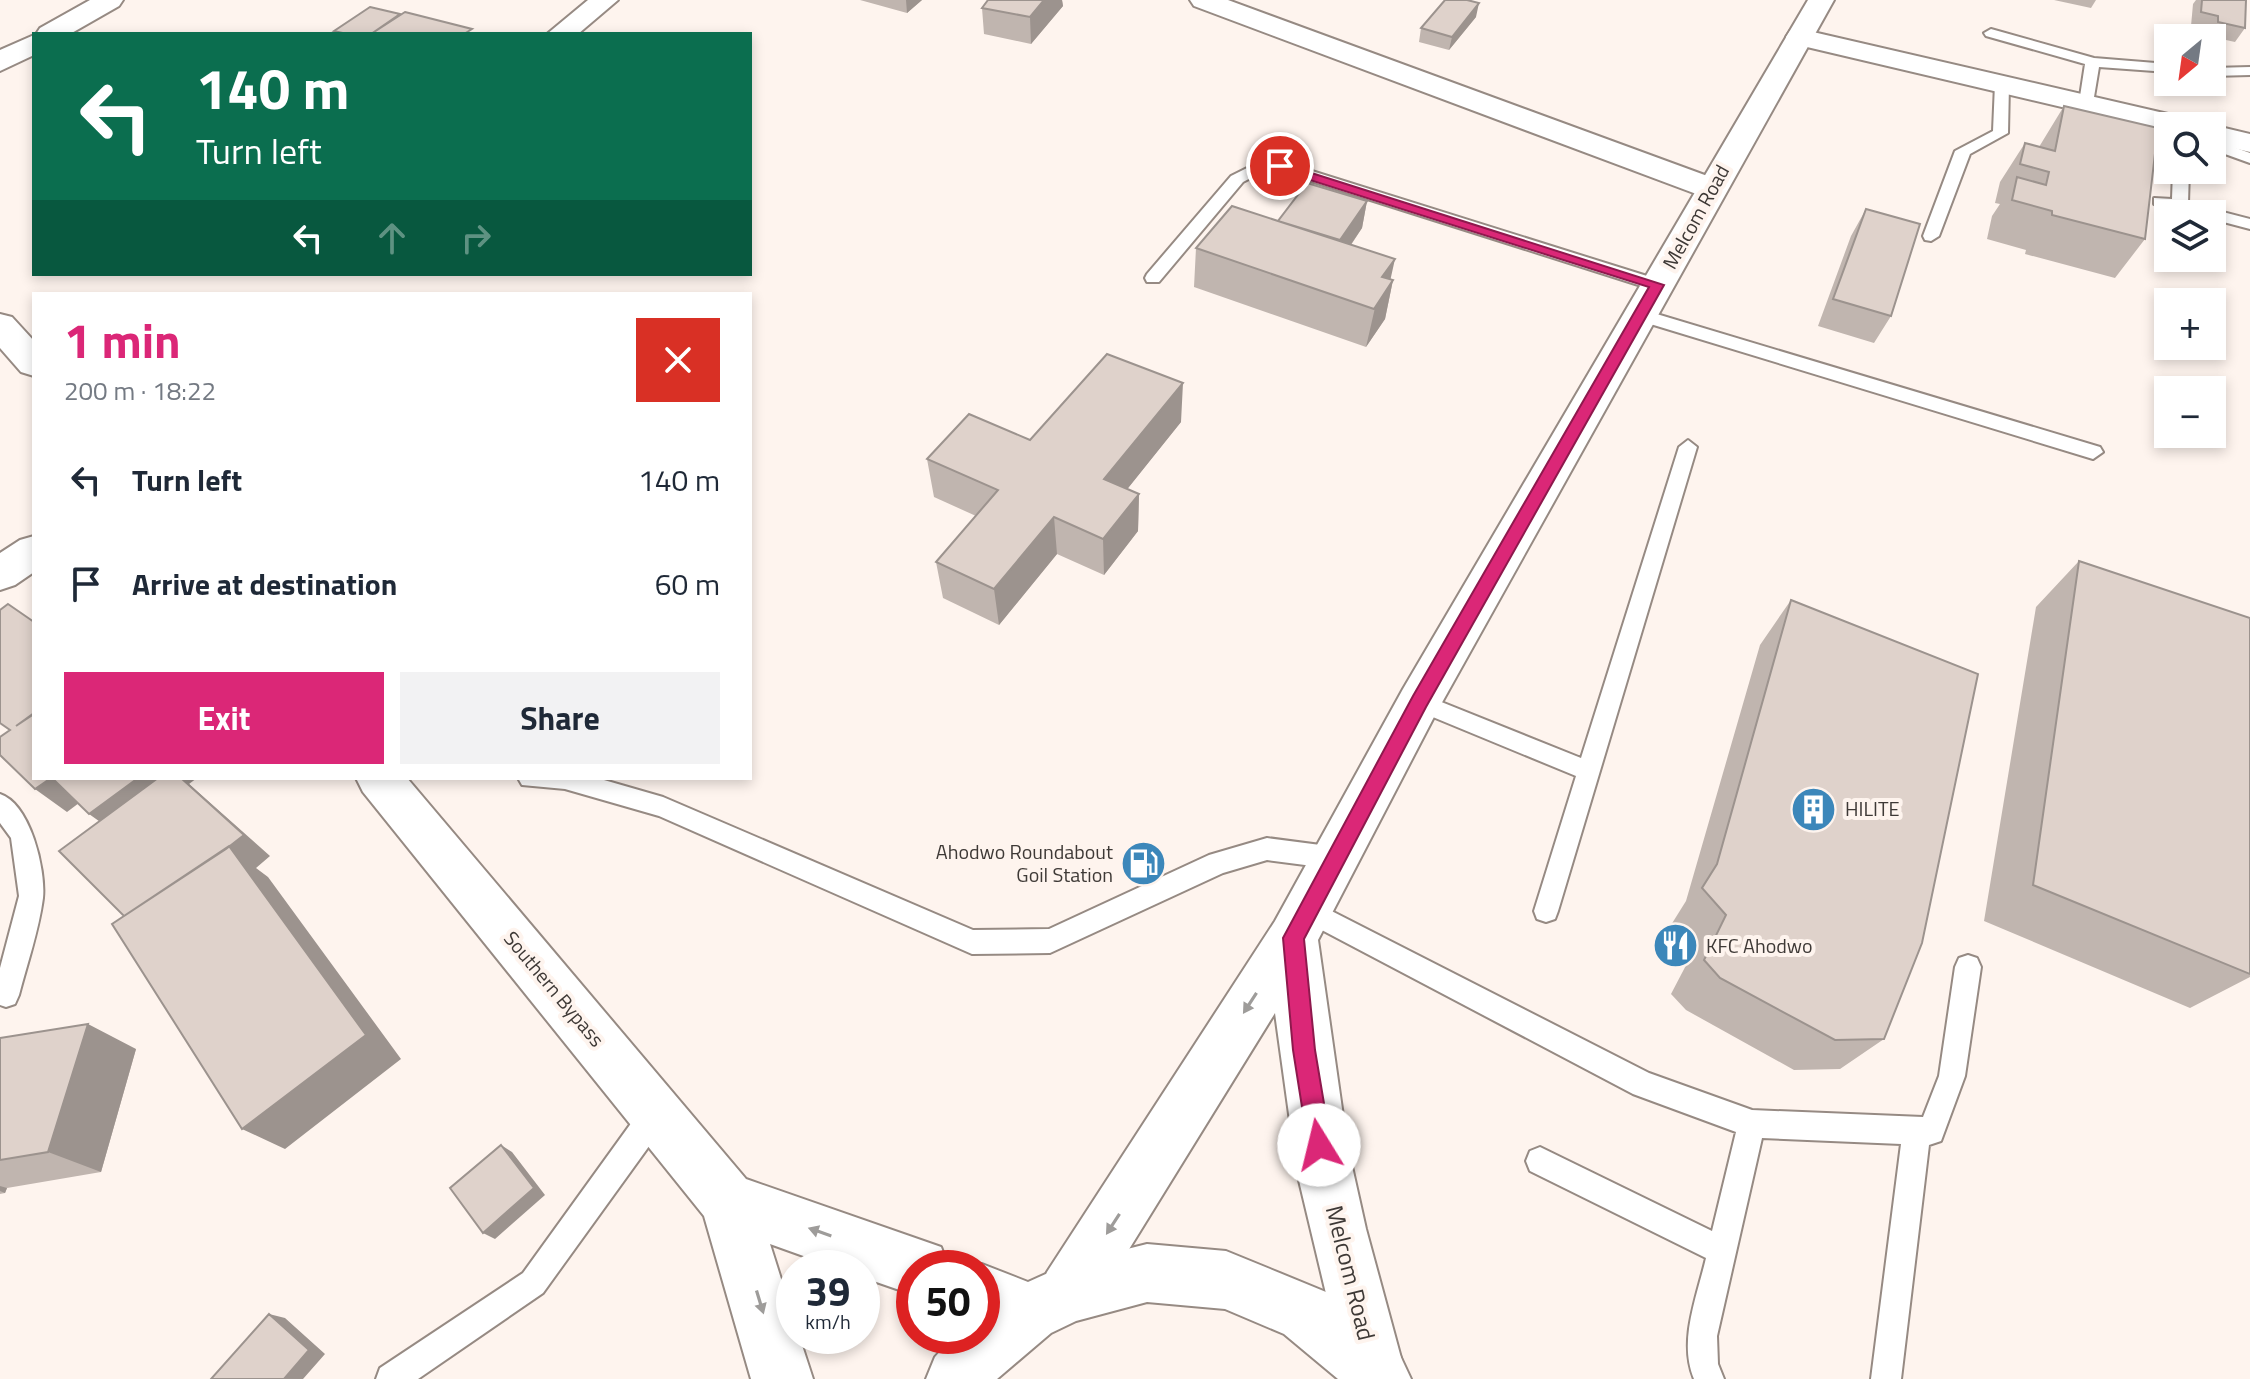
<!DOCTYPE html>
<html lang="en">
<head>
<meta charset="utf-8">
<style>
	:root { --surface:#fff; --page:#f2f2f3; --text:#1f2937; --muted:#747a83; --accent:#db2777 }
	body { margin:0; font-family:"Titillium Web",sans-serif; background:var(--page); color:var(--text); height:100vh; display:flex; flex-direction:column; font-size:30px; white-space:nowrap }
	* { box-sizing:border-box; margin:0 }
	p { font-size:26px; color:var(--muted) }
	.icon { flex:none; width:44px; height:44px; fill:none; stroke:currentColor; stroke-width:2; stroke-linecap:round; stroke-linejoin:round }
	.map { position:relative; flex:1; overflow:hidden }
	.side { position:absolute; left:32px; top:292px; width:720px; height:488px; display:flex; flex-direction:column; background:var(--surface); border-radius:0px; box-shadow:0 4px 12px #0003 }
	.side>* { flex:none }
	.hud { position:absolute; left:32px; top:32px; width:720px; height:244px; border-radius:0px; box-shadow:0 4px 12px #0003; background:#0b6e4f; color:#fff; overflow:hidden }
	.needle { width:52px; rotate:209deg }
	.buttons { position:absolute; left:2154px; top:24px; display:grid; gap:16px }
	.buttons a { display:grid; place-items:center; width:72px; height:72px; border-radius:0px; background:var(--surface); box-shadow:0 4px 12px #0003; font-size:40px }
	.speed { position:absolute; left:776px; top:1250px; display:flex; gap:16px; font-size:40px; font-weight:700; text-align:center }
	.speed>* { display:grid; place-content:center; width:104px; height:104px; border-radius:50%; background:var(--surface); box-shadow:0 4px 12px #0003; line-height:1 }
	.speed small { font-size:20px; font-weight:400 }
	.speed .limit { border:12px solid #d22; background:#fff; color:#111 }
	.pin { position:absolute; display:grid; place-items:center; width:68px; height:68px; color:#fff; margin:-34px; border:4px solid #fff; border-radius:50%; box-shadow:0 2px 8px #0007 }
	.me { position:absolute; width:88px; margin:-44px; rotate:351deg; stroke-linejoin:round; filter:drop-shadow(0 0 6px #0008) }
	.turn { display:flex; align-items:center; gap:28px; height:168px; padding:0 32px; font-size:36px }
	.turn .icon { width:104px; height:104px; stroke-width:2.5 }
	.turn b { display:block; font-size:56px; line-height:68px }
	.lanes { display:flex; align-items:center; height:76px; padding:0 32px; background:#0003; justify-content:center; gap:40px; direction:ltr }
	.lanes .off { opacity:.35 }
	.round { display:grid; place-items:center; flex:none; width:84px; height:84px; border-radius:0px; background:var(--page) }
	.head { display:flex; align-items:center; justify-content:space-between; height:136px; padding:0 32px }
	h1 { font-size:48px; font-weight:700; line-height:60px; color:var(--accent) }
	.button { display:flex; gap:16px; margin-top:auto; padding:16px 32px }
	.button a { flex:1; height:92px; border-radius:0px; background:var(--accent); color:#fff; font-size:32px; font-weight:700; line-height:92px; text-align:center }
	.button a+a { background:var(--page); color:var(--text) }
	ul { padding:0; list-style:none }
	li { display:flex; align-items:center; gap:24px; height:104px; padding:0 32px }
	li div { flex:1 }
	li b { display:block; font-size:30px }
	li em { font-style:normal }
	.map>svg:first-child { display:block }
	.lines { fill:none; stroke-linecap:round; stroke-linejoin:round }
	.lane-casing { stroke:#968a83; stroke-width:4 }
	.street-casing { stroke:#968a83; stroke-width:4 }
	.secondary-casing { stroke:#968a83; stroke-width:4 }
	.highway-casing { stroke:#968a83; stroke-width:4 }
	.lane { fill:#fff; fill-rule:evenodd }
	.street { fill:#fff; fill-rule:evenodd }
	.secondary { fill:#fff; fill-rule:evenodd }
	.highway { fill:#fff; fill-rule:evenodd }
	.wall { fill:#c0b5af }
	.shaded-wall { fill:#9c938e }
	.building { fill:#dfd2cb; stroke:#9c938e; stroke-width:2 }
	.oneway { fill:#9e9c9a }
	.route { fill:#db2777; stroke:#8e194d; stroke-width:2 }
	.labels { text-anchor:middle; stroke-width:8; stroke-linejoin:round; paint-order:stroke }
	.street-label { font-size:20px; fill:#3e3936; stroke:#fef4ee }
	.poi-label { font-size:20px; fill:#3e3936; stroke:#fef4ee; text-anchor:start }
	.near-street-label { font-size:24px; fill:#3e3936; stroke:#fef4ee }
</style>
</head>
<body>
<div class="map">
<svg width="2250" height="1379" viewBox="0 0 2250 1379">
	<rect width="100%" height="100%" fill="#fef4ee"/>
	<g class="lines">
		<defs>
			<path id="lane" d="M1991,29L2094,58L2168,64V72L2099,67L2093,103L2086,107L2079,103L2085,64L1986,36L1984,33Z
				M2250,67V75L2212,76V68Z
				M2002,80L2009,84L2008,133L1970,154L1939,236L1931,241L1925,240L1923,236L1955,151L1993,131L1995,84Z
				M2222,131L2227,133L2236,148L2250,153V163L2225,154L2214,136Z
				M1280,161L1663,281L1665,285L1663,289H1651L1279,171L1262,172L1243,182L1159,282H1147L1145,278L1147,274L1231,176L1253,165Z
				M2173,170H2189L2188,203L2250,219V229L2212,219V214H2191L2154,204V198L2172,199Z
				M1640,309L2100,447L2103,452L2093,459L1634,319L1631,315Z
				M1688,440L1697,447L1558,911L1555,919L1546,922L1537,919L1534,911L1576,776L1411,708L1408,702L1411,696L1419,693L1581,758L1679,447Z
				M518,778H597L663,797L973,930L1049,929L1209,855L1267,838L1336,847L1345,850L1348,858L1345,866L1336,869L1267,860L1223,873L1050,953L972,954L659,816L565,789L522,785Z
				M0,794C30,804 46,869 43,898C39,930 27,964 19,995L15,1004L6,1007L0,1005V968L19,896L11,838L0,823Z
				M1308,899L1649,1073L1752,1110L1923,1117L1939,1076L1955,967L1959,958L1968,955L1977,958L1981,967L1965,1076L1941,1141L1929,1145L1901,1379H1871L1901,1144L1762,1138L1717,1336L1718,1364L1724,1379H1694C1678,1341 1697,1297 1706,1258L1530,1171L1526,1161L1530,1151L1540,1147L1712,1231L1736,1132L1633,1094L1299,918L1296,910L1299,902Z
				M655,1100L665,1104L669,1114L665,1124L543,1293L418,1379H376L380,1368L523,1273L645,1104Z"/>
			<path id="street" d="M90,0H123L119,6L70,34H36L40,28Z
				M588,0H618L578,34H547Z
				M1190,0H1228L1721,181L1726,188L1721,195L1710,197L1699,195L1194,6Z
				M1800,29L2181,117L2192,120L2196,126H2168V132L1790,43L1786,37L1790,31Z
				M34,35V55L0,71V50Z
				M2212,125L2250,134V152L2212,143V126H2208Z
				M34,536V572L15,585L0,590V553L20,540Z"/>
			<path id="secondary" d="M1808,0H1834L1435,715L1318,940L1347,1144L1366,1229L1404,1369L1400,1379H1348L1344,1369L1297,1172L1275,1013L1089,1314L1068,1322L1047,1314L1039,1293L1047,1272L1275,921L1403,689Z"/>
			<path id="highway" d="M0,314L12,317L34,341V376L21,372L0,348Z
				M356,778H407L746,1179L941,1247L949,1268H914V1295L862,1277V1268H837L770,1244L794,1320V1336H799L813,1379H751L704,1216L363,792Z
				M1147,1244L1226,1251L1326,1292L1396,1347L1411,1379H1338L1284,1334L1225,1309L1147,1302L1076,1321L1051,1333L997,1379H926L935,1357L954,1336H982V1268H971L982,1264L1028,1282L1068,1264Z"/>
		</defs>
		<!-- lane casing -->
		<use href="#lane" class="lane-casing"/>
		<!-- street casing -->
		<use href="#street" class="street-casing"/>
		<!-- secondary casing -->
		<use href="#secondary" class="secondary-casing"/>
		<!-- highway casing -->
		<use href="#highway" class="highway-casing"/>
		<!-- lane -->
		<use href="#lane" class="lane"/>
		<!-- street -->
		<use href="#street" class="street"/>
		<!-- secondary -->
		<use href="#secondary" class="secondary"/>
		<!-- highway -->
		<use href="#highway" class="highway"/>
	</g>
	<!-- wall -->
	<path class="wall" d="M860,0H922L907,13Z
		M988,0H1062L1063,6L1031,44L984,34L982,8Z
		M2054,0H2096L2091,8Z
		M2196,0H2246L2245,28L2235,42L2208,36V29L2191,26L2193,4Z
		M1476,17L1449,50L1419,42L1421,28Z
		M2064,106L2145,239L2115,278L2025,254L2026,250L1987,239L1992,216L2000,204L1995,203L2000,182L2025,143L2039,147Z
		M1367,201L1362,228L1351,245L1391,280H1393L1385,319L1366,347L1194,287L1196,248L1278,221Z
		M1866,209L1891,316L1874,343L1818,326L1851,236Z
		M1181,422L1127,489L1139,494L1138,531L1104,575L1057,554L999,625L943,598L936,562L976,516L934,497L927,459L1030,440Z
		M2079,561L2250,618V977L2190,1008L1984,921L2036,607Z
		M1791,600L1884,1039L1840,1069L1794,1070L1686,1010L1671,994L1694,950L1671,925L1686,901L1760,645Z
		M0,1038L136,1049L101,1172L7,1188L5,1193L0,1194Z"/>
	<!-- shaded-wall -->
	<path class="shaded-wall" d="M906,0H922L907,13Z
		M1044,0H1062L1063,6L1031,44L1030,17Z
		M1479,3L1476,17L1449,50L1452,37Z
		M1367,201L1362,228L1335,268L1340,240Z
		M1395,259L1389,286L1393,280L1385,319L1366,347L1382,277Z
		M1183,383L1181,422L1105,517L1104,479Z
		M1139,494L1138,531L1104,575L1103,539Z
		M1054,517L1057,554L999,625L994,589Z
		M51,778L83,800L67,812L35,789Z
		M138,778H197L189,784L270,856L256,868L268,877L401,1059L285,1149L242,1129L120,836L89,814Z
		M88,1024L136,1049L101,1172L48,1152Z
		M501,1145L512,1152L545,1195L495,1239L483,1233Z
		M0,1186L7,1188L5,1193L0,1191Z
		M269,1314L285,1318L325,1354L303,1379H284Z"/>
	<!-- building -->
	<path class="building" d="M988,0H1044L1030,17L982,8Z
		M1445,0H1467L1479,3L1452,37L1421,28Z
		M2202,0H2246L2245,28L2218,22V16L2201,12Z
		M370,7L400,14L371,34H347L334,31Z
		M405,12L472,29L464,34H371Z
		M2064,106L2158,128L2145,239L2052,215V211L2012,200L2017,177L2046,185L2049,172L2020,164L2025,143L2055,151Z
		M1307,183L1367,201L1340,240L1278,221Z
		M1232,206L1395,259L1382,277L1393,280L1374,309L1196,248Z
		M1866,209L1920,224L1891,316L1833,299Z
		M1107,354L1183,383L1104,479L1139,494L1103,539L1054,517L994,589L936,562L998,490L927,459L969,414L1030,440Z
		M2079,561L2250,618V974L2033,885Z
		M1791,600L1978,674L1922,943L1884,1039L1835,1040L1720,978L1704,960L1726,915L1702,888L1717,864Z
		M8,604L34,622V713L16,726L34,714V778H51L35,789L0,755V737L10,730L0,723V610Z
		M52,778H138L89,814Z
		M158,778H181L244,835L226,849L124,916L59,851Z
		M229,846L366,1035L242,1129L112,924Z
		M88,1024L48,1152L0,1160V1038Z
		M501,1145L534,1188L483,1233L450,1188Z
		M269,1314L309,1350L284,1379H211Z"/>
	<!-- one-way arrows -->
	<defs><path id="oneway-solid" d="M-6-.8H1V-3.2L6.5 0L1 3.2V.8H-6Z" transform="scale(2)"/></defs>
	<g class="oneway">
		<use href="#oneway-solid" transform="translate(1250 1003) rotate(123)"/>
		<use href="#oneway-solid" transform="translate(1113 1224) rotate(123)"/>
		<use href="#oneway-solid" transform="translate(820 1232) rotate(-161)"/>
		<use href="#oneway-solid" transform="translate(760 1302) rotate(73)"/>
	</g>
	<!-- route -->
	<path class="route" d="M1280,163L1664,285L1426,707L1304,939L1315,1050L1331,1145L1327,1153L1319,1156L1311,1153L1308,1145L1293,1050L1283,938L1413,696L1649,287L1275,169L1273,166Z"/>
	<!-- icons -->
	<defs>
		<symbol id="building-disc" viewBox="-11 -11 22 22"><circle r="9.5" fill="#3c87ba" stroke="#fef4ee"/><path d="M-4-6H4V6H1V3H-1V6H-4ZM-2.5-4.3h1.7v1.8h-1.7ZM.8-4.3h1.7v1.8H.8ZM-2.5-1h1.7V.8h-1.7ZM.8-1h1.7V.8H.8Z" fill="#fff"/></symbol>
		<symbol id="fuel-disc" viewBox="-11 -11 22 22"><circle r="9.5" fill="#3c87ba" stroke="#fef4ee"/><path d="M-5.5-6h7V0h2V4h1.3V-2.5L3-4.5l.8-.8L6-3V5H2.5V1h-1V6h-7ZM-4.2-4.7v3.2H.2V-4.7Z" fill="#fff"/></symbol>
		<symbol id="restaurant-disc" viewBox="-11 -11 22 22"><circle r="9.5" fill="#3c87ba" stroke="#fef4ee"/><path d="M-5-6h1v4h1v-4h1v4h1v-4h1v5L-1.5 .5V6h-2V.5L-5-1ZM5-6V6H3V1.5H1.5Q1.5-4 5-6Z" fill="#fff"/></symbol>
	</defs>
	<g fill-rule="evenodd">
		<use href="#building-disc" x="1788" y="784" width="51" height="51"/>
		<use href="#fuel-disc" x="1118" y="838" width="51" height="51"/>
		<use href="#restaurant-disc" x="1650" y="920" width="51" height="51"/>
	</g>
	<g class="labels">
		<!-- street labels -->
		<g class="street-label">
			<text transform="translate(1696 217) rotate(-61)" y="7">Melcom Road</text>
			<text transform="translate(554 989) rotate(50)" y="7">Southern Bypass</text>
		</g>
		<!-- poi labels -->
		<g class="poi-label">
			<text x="1845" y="816">HILITE</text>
			<text x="1113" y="859" text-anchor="end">Ahodwo Roundabout<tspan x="1113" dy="23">Goil Station</tspan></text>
			<text x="1706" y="953">KFC Ahodwo</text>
		</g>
		<!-- near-street labels -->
		<g class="near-street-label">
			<text transform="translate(1350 1273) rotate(76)" y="8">Melcom Road</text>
		</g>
	</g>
</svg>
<div class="buttons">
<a><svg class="needle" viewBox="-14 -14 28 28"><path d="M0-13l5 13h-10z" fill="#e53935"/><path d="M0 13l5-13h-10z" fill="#747a83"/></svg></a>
<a><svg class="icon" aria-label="search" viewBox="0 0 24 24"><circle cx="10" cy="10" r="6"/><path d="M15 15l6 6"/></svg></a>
<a><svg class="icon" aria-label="layers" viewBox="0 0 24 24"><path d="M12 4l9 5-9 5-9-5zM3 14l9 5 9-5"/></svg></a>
<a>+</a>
<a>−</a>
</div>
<div class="speed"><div>39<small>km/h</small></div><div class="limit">50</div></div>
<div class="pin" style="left:1280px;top:166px;background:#d93025"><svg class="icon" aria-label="arrive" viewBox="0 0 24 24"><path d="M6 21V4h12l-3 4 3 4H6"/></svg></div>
<svg class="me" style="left:1319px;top:1145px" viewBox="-20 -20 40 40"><circle r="19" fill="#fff"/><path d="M0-13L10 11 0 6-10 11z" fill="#db2777"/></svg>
<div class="hud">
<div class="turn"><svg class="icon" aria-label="left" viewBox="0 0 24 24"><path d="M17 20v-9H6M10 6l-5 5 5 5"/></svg><div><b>140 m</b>Turn left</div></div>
<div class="lanes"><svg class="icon" aria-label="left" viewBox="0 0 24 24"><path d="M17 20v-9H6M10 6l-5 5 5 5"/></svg><svg class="icon off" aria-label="ahead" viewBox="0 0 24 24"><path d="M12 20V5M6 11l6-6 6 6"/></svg><svg class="icon off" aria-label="right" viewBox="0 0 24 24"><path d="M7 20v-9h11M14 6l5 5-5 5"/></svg></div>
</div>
<section class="side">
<div class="head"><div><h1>1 min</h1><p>200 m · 18:22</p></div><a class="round" style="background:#d93025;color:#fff"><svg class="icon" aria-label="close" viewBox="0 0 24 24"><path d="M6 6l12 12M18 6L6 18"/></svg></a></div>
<ul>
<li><svg class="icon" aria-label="left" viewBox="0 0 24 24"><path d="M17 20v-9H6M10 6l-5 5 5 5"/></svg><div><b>Turn left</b></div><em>140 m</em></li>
<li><svg class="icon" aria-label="arrive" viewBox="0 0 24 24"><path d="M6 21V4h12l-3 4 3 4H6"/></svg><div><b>Arrive at destination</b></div><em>60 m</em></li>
</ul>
<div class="button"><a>Exit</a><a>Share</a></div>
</section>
</div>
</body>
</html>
